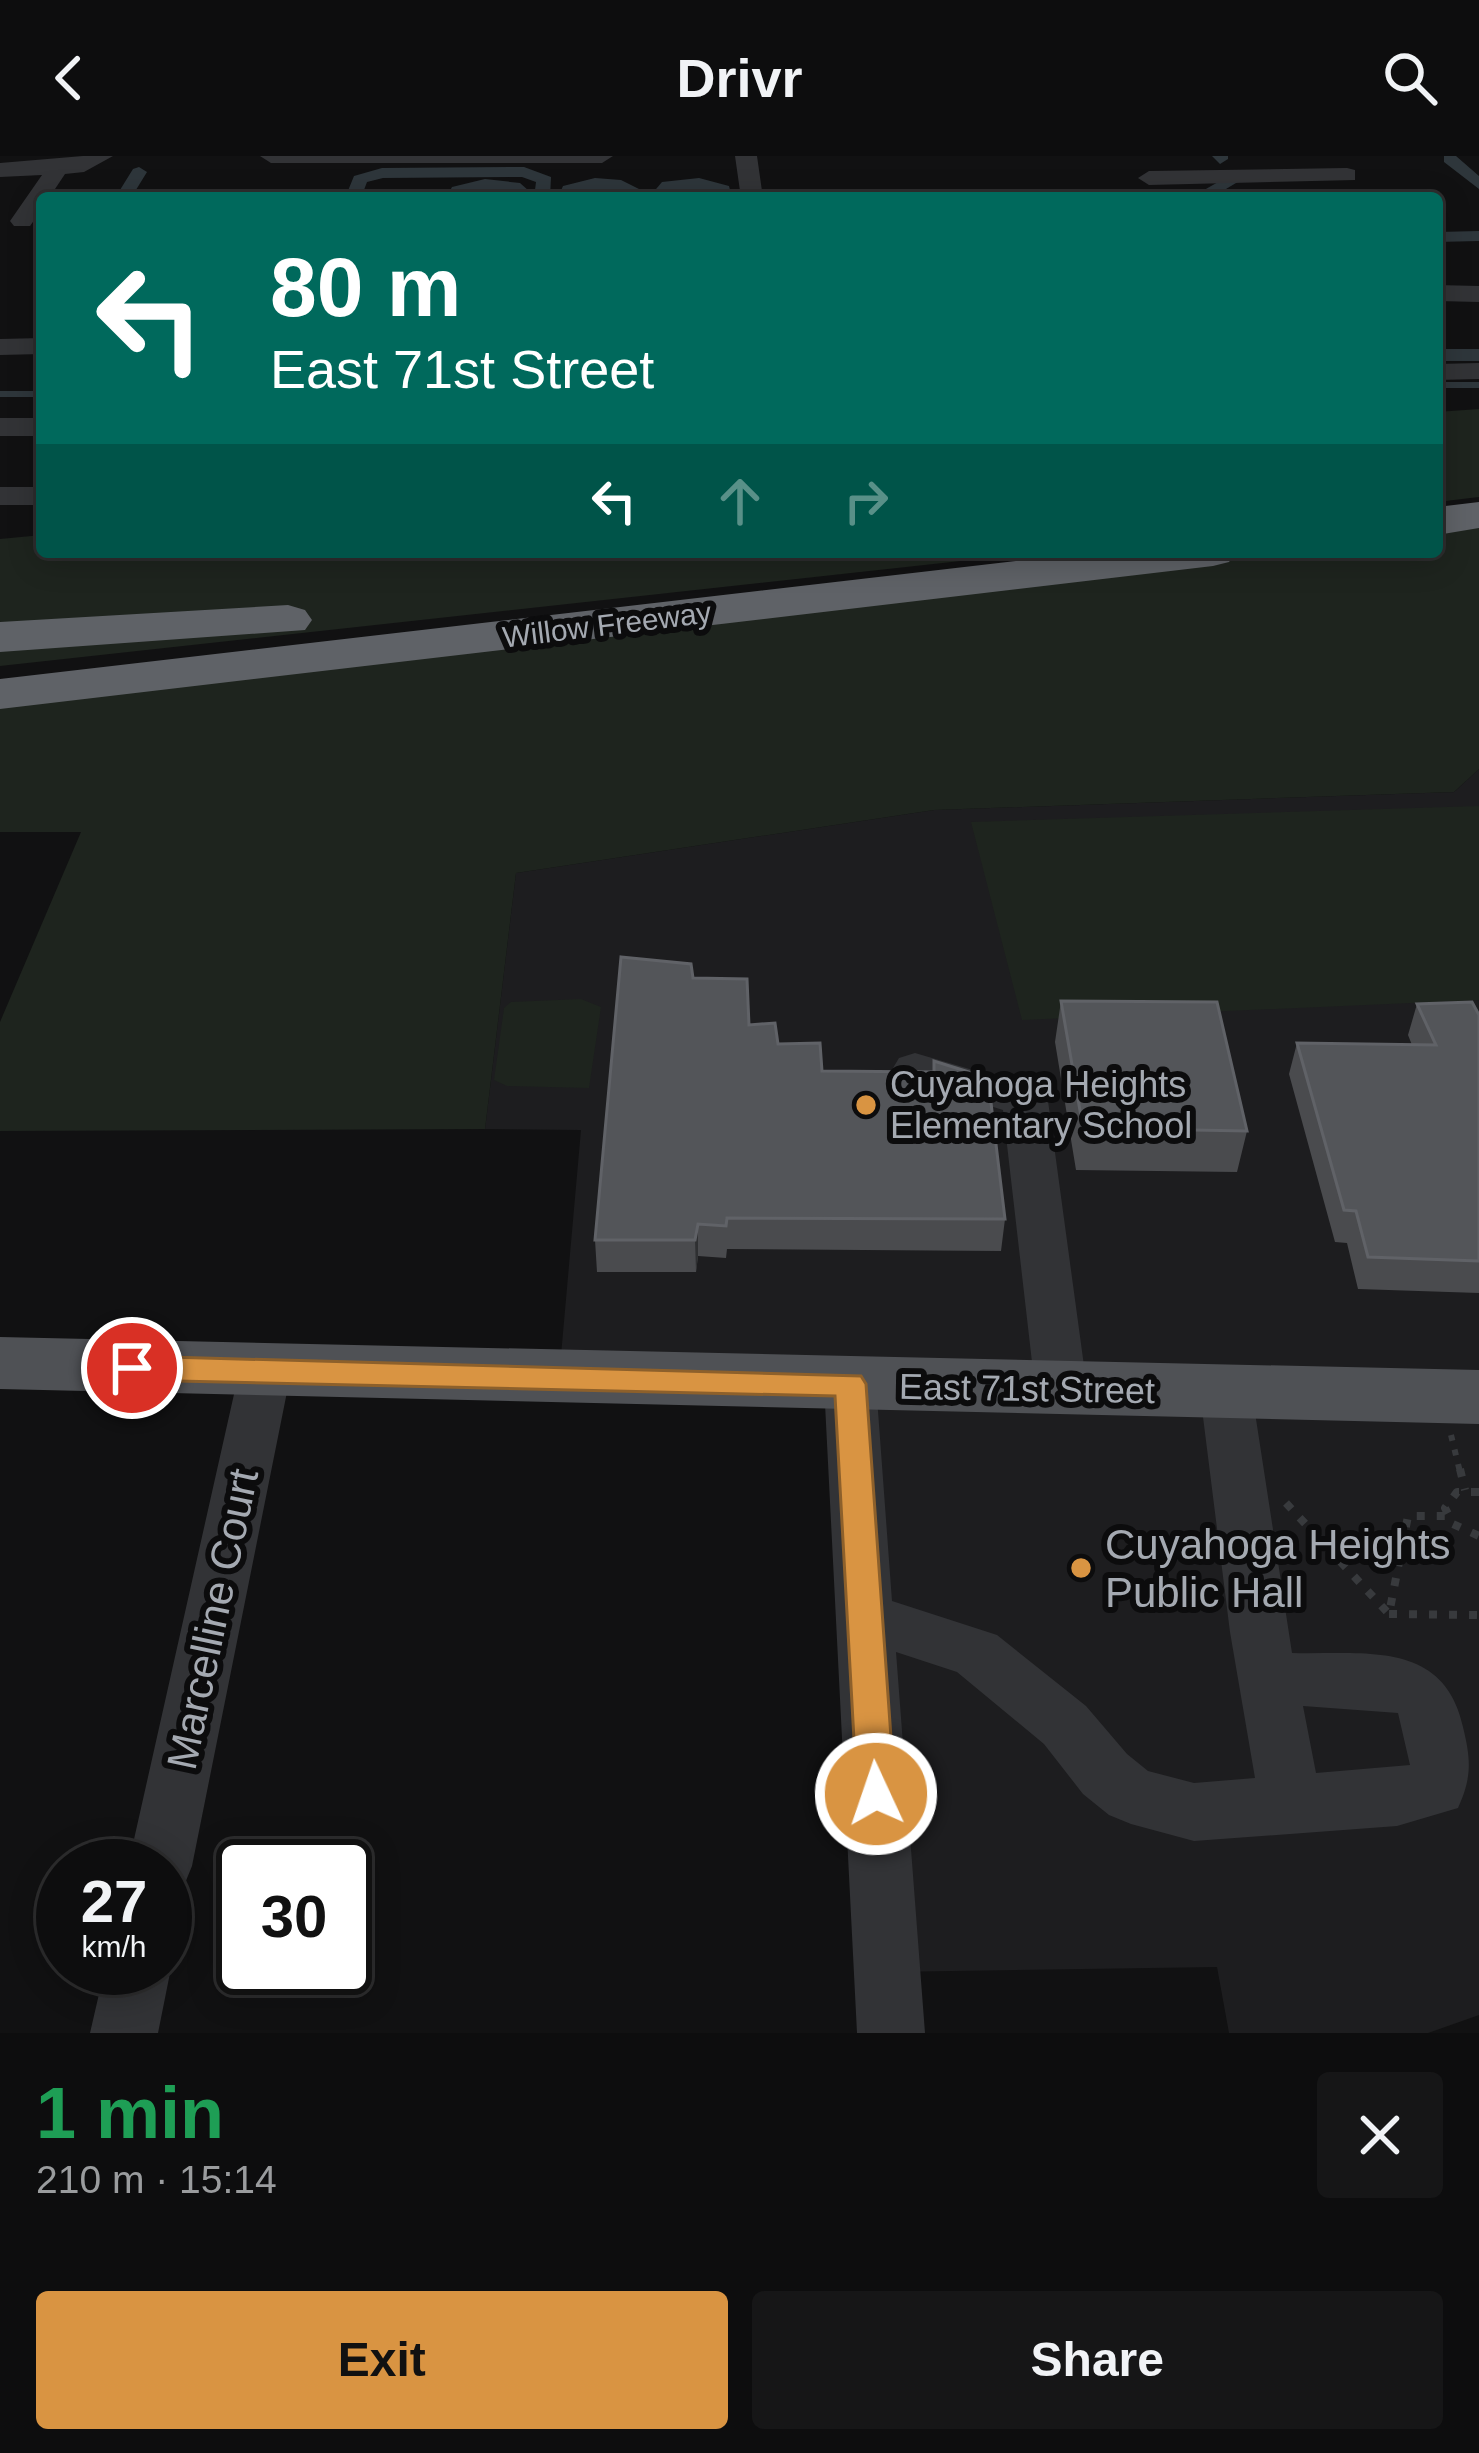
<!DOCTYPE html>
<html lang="en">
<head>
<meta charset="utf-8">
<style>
	:root { --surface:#0d0d0e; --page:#161617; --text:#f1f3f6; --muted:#9a9c9e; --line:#2d2d2e; --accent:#d99442 }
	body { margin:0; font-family:Arial,sans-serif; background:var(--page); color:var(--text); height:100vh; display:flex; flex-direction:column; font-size:45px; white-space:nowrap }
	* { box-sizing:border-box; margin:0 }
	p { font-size:39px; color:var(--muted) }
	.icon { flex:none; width:66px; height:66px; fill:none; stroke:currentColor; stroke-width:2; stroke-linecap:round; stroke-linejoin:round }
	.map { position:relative; height:1877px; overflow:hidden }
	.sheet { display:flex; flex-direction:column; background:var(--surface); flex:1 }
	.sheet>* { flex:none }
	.hud { position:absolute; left:36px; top:36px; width:1407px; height:366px; border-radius:12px; box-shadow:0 6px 30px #0003,0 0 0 3px var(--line); background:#00695c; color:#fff; overflow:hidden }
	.speed { position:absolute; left:36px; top:1683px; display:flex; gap:24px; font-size:60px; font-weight:700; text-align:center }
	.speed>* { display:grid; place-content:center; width:156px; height:156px; border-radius:50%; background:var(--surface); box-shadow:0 6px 30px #0003,0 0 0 3px var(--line); line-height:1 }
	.speed small { font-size:30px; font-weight:400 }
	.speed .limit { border:6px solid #111; border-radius:18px; background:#fff; color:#111 }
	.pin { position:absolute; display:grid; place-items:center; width:102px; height:102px; color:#fff; margin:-51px; border:6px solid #fff; border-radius:50%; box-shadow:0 3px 12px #0007 }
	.me { position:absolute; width:132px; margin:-66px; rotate:357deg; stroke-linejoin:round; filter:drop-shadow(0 0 9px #0008) }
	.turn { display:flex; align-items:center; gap:42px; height:252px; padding:0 36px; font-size:54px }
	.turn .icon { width:156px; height:156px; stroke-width:2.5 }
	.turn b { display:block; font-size:84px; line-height:102px }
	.lanes { display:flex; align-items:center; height:114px; padding:0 36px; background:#0003; justify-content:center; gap:60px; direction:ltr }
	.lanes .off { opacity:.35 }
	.round { display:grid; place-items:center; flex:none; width:126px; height:126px; border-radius:12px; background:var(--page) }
	.summary { display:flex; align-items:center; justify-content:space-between; height:204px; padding:0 36px }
	h1 { font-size:72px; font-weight:600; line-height:90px; color:#1e9e55 }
	.button { display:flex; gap:24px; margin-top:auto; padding:24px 36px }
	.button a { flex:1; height:138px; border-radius:12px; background:var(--accent); color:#111; font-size:48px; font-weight:600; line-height:138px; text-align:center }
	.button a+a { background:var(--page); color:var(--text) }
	header { display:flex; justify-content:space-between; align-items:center; height:156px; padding:0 36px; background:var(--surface); font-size:54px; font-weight:600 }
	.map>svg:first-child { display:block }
	.built { fill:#1d1d1f }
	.green { fill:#1e241e }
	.water { fill:#2e363b }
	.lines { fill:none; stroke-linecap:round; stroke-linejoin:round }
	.stream { stroke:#2e363b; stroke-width:6 }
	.canal { fill:#2e363b; fill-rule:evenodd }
	.path-far1 { stroke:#383a3d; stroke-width:6; stroke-dasharray:6 9; stroke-linecap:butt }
	.path { stroke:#383a3d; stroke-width:8; stroke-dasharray:8 12; stroke-linecap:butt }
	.minor { fill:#323336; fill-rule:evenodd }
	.major { fill:#4f5155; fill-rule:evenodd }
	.highway { fill:#5f6267; fill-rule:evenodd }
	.wall { fill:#4a4b4e }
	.shaded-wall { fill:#2f3032 }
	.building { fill:#535559; stroke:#606267; stroke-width:3 }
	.route { fill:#d99442; stroke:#8d602b; stroke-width:3 }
	.poi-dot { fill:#d99442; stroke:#0c0c0d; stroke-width:4.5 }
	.labels { text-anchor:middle; stroke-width:12; stroke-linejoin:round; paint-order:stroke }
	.far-street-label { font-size:30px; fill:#a4a9b1; stroke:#0c0c0d }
	.poi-label { font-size:36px; fill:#a4a9b1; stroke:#0c0c0d; text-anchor:start }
	.street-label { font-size:36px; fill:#a4a9b1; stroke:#0c0c0d }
	.near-poi-label { font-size:42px; fill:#a4a9b1; stroke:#0c0c0d; text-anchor:start }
	.near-street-label { font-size:42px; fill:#a4a9b1; stroke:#0c0c0d }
</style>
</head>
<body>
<header><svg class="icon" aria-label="back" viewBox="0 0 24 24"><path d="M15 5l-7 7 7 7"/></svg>Drivr<svg class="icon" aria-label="search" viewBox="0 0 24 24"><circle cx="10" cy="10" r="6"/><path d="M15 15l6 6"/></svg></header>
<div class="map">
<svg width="1479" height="1877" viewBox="0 0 1479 1877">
	<rect width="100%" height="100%" fill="#111112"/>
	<!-- built -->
	<path class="built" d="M1479,613V1217L559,1222L581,974L485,973L516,717L934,654L1454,636Z
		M850,1228L1479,1241V1859L1428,1877H1229L1217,1811L887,1816Z"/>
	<!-- green -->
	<path class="green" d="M1479,253V341L1437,346V256Z
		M1479,359V613L1454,636L934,654L516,717L485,973L0,975V866L81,676H0V543L1213,396H1437V365Z
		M42,379V396H533L542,404L621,396H1044L0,510V383Z
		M1479,650V844L1022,864L971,666Z
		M581,843L601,851L589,932L507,930L494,924L504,852L511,846Z"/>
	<!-- water -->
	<path class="water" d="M595,22L621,24L641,34L635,42L559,39L563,30Z
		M699,22L729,30L731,38L651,39L662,26Z
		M485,23L520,27L529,35L523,42L447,40L452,31Z"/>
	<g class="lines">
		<!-- stream -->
		<path class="stream" d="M1437,229H1479
			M0,238H42"/>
		<!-- canal -->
		<path class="canal" d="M1212,0H1228V3L1220,8Z
			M1444,0H1456L1479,20V33L1444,6Z
			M139,11L147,16L131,42H115L133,13Z
			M524,11L551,21L550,42H534L536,26L522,21L383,22L367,26L361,42H345L354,20L382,12Z
			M1227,21L1241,24L1211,42H1190Z
			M1479,75V85L1437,86V76Z
			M1437,193H1479V205H1437Z"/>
		<!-- path-far1 -->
		<path class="path-far1" d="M1451,1279L1460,1316"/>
		<!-- path -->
		<path class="path" d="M1460,1313L1465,1334
			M1479,1336H1457L1445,1352L1453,1368L1479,1380
			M1286,1347L1389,1458L1408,1360H1448
			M1389,1458L1479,1459"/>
		<!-- minor -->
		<path class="minor" d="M83,0H113L84,16L65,18L49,42H42V53L30,70H14L10,65L42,19L0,21V7Z
			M260,0H613L602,7H271Z
			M735,0H757L763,42H741Z
			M1347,12L1355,14V24L1149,29L1138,22L1149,15Z
			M1437,129L1479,130V146L1437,145Z
			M42,182V198L0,199V183Z
			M1479,207V223L1437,224V208Z
			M0,262H42V280H0Z
			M0,331H42V349H0Z
			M915,897L1041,934L1048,945L1087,1232L1079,1246L1061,1252L1043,1246L1035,1232L1003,954L899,922L893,912L899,902Z
			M265,1196L283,1202L291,1216L192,1710L183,1732L165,1739V1710H128L239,1216L247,1202Z
			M850,1208L868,1214L876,1228L892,1445L997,1479L1086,1550L1127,1598L1148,1615L1194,1627L1255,1622L1230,1476L1200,1237L1207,1223L1226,1217L1245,1223L1252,1237L1292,1497C1363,1499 1444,1483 1463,1571C1471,1604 1472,1621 1458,1652L1397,1670L1194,1685L1131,1668L1109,1659L1083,1638L1044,1588L957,1516L896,1496L925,1877H857L824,1228L832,1214ZM1303,1550L1398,1557L1410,1609L1316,1617Z
			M165,1797L171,1812L158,1877H90L105,1812H165Z"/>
		<!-- major -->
		<path class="major" d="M0,1181L1479,1214V1268L0,1233Z"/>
		<!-- highway -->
		<path class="highway" d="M1479,346V372L1437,379V351Z
			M1093,396H1236L1229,406L1213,410L0,553V523Z
			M288,449L305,454L312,464L305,474L0,496V466Z"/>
	</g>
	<!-- wall -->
	<path class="wall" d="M693,822L749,869L822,915L933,916L934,905L1005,1063L1001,1095L727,1093L726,1102L698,1100L696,1116H597L595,1084Z
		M1061,845L1247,975L1237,1016L1076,1014L1055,886Z
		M1417,848L1479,859V1137L1358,1133L1347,1087L1335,1086L1289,918L1297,887L1412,889L1408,879Z"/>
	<!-- shaded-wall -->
	<path class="shaded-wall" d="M698,1068V1100L696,1116L695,1084Z"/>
	<!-- building -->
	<path class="building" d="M621,801L691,808L693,822L747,823L749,869L775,867L778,888L820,887L822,915L934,916V905L988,922L1005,1063L727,1062L726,1070L698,1068L695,1084H595Z
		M1061,845L1217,846L1247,975L1083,972Z
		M1472,846L1479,859V1105L1368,1101L1356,1055L1344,1054L1297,887L1436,889L1417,848Z"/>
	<!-- route -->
	<path class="route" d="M132,1200L861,1220L866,1228L895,1638L889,1651L876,1656L862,1651L857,1638L835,1240L132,1224L121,1220L117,1212L121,1203Z"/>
	<!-- markers -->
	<g class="poi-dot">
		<circle cx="866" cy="949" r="12"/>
		<circle cx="1081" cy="1412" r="12"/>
	</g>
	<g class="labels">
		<!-- far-street labels -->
		<g class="far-street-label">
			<text transform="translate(607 469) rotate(-7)" y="10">Willow Freeway</text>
		</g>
		<!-- poi labels -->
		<g class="poi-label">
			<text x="890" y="941">Cuyahoga Heights<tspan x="890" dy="41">Elementary School</tspan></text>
		</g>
		<!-- street labels -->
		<g class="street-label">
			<text transform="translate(1027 1232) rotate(1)" y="13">East 71st Street</text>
		</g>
		<!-- near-poi labels -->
		<g class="near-poi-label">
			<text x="1105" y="1403">Cuyahoga Heights<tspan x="1105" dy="48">Public Hall</tspan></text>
		</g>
		<!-- near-street labels -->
		<g class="near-street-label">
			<text transform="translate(212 1463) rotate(-78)" y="15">Marcelline Court</text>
		</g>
	</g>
</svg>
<div class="speed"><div>27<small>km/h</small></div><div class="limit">30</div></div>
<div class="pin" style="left:132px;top:1212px;background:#d93025"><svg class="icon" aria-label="arrive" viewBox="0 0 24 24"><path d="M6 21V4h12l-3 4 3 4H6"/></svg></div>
<svg class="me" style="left:876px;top:1638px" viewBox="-20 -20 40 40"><circle r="17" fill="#d99442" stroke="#fff" stroke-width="3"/><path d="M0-11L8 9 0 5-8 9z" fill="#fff"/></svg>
<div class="hud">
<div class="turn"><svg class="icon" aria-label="left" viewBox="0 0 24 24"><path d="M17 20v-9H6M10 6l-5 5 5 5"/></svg><div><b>80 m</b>East 71st Street</div></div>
<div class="lanes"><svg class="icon" aria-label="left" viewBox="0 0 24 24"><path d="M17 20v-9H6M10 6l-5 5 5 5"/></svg><svg class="icon off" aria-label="ahead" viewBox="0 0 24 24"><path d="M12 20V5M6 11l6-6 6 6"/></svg><svg class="icon off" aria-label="right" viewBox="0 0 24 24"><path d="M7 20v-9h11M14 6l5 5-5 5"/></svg></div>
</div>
</div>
<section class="sheet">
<div class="summary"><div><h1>1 min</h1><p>210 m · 15:14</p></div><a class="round"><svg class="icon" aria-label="close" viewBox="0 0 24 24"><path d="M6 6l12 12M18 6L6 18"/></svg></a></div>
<div class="button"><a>Exit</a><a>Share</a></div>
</section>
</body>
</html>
